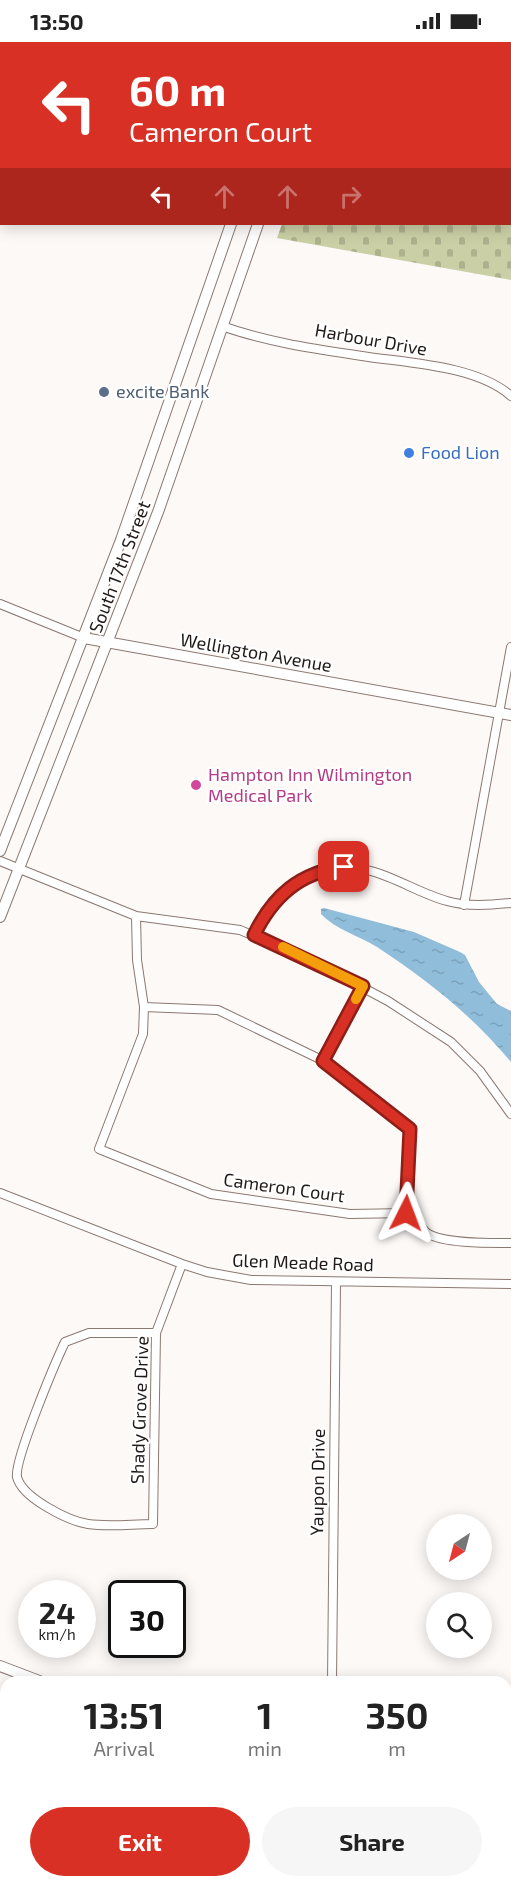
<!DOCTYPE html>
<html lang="en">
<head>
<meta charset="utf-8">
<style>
	:root { --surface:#fff; --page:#f6f6f6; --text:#222; --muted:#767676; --accent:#d93025 }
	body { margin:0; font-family:"Exo 2",sans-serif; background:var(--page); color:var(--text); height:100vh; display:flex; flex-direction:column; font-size:22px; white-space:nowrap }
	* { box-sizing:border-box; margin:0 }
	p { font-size:20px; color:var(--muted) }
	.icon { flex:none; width:33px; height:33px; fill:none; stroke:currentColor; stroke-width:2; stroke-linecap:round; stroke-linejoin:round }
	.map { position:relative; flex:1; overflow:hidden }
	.sheet { position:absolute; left:0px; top:1634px; width:512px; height:212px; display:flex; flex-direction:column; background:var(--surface); border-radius:18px 18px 0 0; box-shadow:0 3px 15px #0003 }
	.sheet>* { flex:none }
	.guide { position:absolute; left:0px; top:0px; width:512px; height:183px; box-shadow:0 3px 15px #0003; background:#d93025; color:#fff; overflow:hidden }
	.needle { width:39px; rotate:216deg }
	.tools { position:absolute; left:426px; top:1472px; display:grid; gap:12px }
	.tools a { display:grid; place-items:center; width:66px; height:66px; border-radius:50%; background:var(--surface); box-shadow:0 3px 15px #0003; font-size:30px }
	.speed { position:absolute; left:18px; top:1538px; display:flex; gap:12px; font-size:30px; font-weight:700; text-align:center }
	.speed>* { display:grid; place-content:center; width:78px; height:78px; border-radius:50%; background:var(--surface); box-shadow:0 3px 15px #0003; line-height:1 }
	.speed small { font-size:15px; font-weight:400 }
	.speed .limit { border:3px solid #111; border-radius:9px; background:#fff; color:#111 }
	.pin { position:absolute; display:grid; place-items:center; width:51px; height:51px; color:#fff; margin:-26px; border-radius:12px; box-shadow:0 3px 9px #0006 }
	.me { position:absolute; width:66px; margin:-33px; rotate:3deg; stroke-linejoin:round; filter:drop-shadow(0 0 4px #0008) }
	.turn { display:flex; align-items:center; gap:21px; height:126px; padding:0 30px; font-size:27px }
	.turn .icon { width:78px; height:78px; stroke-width:2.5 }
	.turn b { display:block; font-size:42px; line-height:51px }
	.lanes { display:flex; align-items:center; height:57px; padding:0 30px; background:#0003; justify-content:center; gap:30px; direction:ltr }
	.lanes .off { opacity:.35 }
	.eta { display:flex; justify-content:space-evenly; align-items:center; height:102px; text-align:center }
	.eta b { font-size:36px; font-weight:700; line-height:42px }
	.primary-button { display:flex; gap:12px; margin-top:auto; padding:12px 30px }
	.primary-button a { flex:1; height:69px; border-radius:36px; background:var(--accent); color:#fff; font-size:24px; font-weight:700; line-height:69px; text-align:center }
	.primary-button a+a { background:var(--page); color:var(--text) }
	.status { display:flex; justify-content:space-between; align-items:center; height:42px; padding:0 30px; background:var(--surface); direction:ltr }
	.status svg { height:16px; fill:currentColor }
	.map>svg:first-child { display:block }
	.cemetery { fill:url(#cemetery-stones) }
	.water { fill:url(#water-ripples) }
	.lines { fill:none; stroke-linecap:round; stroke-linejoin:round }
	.minor-casing { stroke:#8b7972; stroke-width:10 }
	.tertiary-casing { stroke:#8b7972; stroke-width:12 }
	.secondary-casing { stroke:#8b7972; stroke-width:12 }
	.minor { stroke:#fff; stroke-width:8 }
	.tertiary { stroke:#fff; stroke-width:10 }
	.secondary { stroke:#fff; stroke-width:10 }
	.route-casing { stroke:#8d1f18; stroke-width:15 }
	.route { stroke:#d93025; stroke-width:10 }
	.slow { stroke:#f59e0b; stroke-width:10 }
	.service-dot { fill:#5c6f8a; stroke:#fff; stroke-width:2 }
	.shop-dot { fill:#3f7fe0; stroke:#fff; stroke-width:2 }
	.hotel-dot { fill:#d1479c; stroke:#fff; stroke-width:2 }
	.labels { text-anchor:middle; stroke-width:4.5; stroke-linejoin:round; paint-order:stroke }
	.street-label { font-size:18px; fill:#211a18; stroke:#fff }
	.service-label { font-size:18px; fill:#4e5e75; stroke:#fff; text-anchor:start }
	.shop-label { font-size:18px; fill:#366cbe; stroke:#fff; text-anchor:start }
	.hotel-label { font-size:18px; fill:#b23c85; stroke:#fff; text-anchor:start }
</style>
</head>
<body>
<div class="status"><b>13:50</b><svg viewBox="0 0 49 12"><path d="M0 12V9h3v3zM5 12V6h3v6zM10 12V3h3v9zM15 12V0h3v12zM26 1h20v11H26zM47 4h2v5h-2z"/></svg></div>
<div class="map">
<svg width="511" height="1844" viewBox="0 0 511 1844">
	<defs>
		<pattern id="cemetery-stones" width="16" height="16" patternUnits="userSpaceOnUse" patternTransform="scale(1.5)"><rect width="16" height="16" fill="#cacfa5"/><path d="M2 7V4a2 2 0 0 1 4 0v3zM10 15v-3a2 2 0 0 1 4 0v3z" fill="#adb18d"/></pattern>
		<pattern id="water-ripples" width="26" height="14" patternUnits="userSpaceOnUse" patternTransform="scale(1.5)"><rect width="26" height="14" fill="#8fbdda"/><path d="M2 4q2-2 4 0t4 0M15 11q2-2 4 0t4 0" fill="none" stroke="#7ba2ba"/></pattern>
	</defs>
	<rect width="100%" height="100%" fill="#fdf9f7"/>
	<!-- cemetery -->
	<path class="cemetery" d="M342,0H511V238L277,196L282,182H510V2Z"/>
	<!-- water -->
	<path class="water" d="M324,866L414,890L460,910L465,913L479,940L497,962L511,969V1020C472,973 427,938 377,905C359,894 335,887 321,872V867Z"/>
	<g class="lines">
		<defs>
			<path id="minor" d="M194,0L198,2
				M10,2L11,0
				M0,63L2,53
				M222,284C266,300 316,307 362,314C406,321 476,323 511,354
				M0,562L84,596
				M0,819L136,874L240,888L311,918L388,959L451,1000L480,1029L511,1072
				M464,863L511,605
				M136,874L137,918L144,965L143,992L99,1107L211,1152L350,1172L407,1171C415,1176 420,1185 427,1191C443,1202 491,1201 511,1201
				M254,893C277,848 317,814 371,829C397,836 421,852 447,859C468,865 490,863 511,861
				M144,965L218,968L326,1020L410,1087L406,1171
				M323,1019L363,944
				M0,1151L182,1222L207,1230L251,1238L511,1242
				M156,1291H89L65,1300C56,1319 14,1418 17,1435C22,1456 69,1479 88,1482C109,1485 132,1482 153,1482L156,1291L182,1222
				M332,1640L336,1240
				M506,1820H511
				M347,1839L348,1844"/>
			<path id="tertiary" d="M84,596L511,673
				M0,1624L42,1640
				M506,1653H511
				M0,1796L6,1781"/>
			<path id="secondary" d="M292,2L293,0
				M320,2V0
				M0,809L121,498L231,182
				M0,875L158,470L258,182"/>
		</defs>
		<!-- minor casing -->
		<use href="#minor" class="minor-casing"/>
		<!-- tertiary casing -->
		<use href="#tertiary" class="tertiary-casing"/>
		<!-- secondary casing -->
		<use href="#secondary" class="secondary-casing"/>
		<!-- minor -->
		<use href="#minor" class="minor"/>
		<!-- tertiary -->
		<use href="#tertiary" class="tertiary"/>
		<!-- secondary -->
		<use href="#secondary" class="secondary"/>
	</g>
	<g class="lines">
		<defs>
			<path id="route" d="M344,825C300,830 273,854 254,893L363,944L323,1019L410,1087L406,1171"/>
		</defs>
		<!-- route casing -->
		<use href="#route" class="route-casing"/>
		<!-- route -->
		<use href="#route" class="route"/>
		<!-- slow -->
		<path class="slow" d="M283,905L363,944L356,957"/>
	</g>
	<!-- markers -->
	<circle class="service-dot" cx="104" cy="350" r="6"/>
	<circle class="shop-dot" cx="409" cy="411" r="6"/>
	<circle class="hotel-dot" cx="196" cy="743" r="6"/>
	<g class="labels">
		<!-- street labels -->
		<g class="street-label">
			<text transform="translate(371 298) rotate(10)" y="6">Harbour Drive</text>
			<text transform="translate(120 525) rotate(-69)" y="6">South 17th Street</text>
			<text transform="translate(256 611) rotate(10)" y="6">Wellington Avenue</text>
			<text transform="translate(284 1146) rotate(8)" y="6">Cameron Court</text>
			<text transform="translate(303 1221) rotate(2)" y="6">Glen Meade Road</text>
			<text transform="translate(140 1368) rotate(-88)" y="6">Shady Grove Drive</text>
			<text transform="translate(318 1440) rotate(-89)" y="6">Yaupon Drive</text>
		</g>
		<!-- service labels -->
		<g class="service-label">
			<text x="116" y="356">excite Bank</text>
		</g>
		<!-- shop labels -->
		<g class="shop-label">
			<text x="421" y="417">Food Lion</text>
		</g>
		<!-- hotel labels -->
		<g class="hotel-label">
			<text x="208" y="739">Hampton Inn Wilmington<tspan x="208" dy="21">Medical Park</tspan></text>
		</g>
	</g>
</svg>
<div class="tools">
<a><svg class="needle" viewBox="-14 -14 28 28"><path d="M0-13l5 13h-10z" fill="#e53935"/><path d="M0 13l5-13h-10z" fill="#767676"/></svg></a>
<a><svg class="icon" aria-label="search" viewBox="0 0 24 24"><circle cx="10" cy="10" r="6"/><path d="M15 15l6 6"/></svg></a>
</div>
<div class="speed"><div>24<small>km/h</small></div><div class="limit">30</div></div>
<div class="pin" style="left:344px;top:825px;background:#d93025"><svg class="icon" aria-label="arrive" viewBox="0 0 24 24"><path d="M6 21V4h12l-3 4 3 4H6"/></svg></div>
<svg class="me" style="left:406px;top:1171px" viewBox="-20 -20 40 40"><path d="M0-17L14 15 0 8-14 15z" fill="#d93025" stroke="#fff" stroke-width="4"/></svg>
<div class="guide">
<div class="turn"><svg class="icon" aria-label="left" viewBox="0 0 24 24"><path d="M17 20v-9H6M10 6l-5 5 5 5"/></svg><div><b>60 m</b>Cameron Court</div></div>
<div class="lanes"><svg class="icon" aria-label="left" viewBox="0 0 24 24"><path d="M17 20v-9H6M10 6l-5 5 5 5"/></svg><svg class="icon off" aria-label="ahead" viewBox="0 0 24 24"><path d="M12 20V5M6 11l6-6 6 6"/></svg><svg class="icon off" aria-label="ahead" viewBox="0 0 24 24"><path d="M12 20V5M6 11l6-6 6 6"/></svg><svg class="icon off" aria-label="right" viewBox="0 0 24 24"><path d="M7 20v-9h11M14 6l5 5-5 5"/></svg></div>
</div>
<section class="sheet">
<div class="eta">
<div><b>13:51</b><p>Arrival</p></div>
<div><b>1</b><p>min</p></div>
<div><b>350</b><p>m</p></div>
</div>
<div class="primary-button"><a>Exit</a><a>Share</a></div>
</section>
</div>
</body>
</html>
